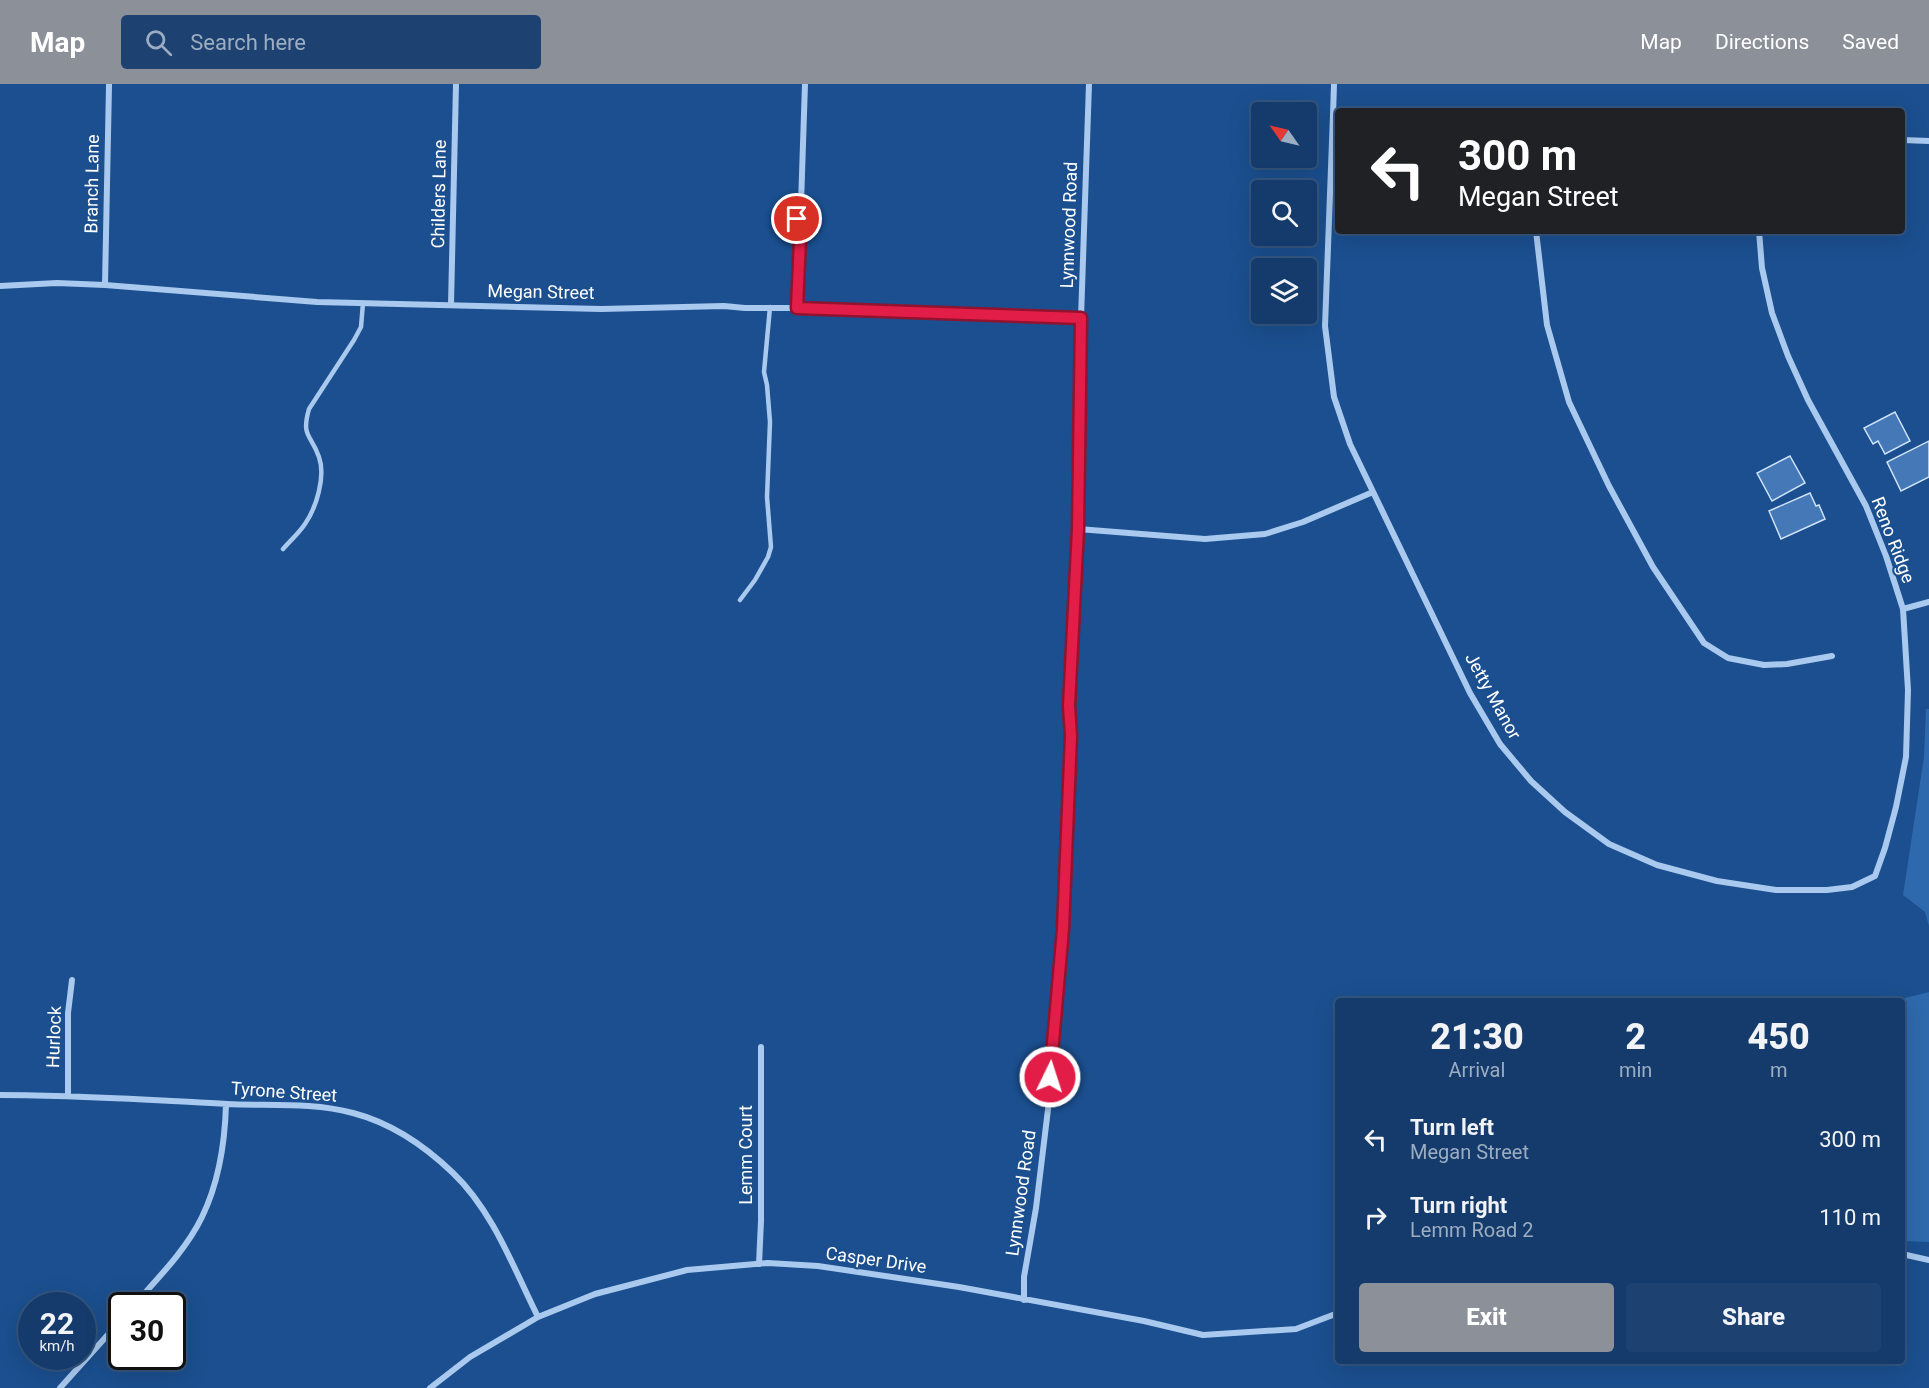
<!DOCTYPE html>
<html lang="en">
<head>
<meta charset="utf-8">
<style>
	:root { --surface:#143b6b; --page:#1d4271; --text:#f1f3f6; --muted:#9dadc1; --line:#33557e; --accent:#8c9099 }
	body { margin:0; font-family:Roboto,sans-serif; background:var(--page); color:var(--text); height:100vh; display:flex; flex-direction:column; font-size:22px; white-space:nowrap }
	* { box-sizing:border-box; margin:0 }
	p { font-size:20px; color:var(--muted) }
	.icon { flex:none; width:33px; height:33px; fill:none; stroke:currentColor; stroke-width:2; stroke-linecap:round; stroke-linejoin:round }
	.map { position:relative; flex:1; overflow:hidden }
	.sheet { position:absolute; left:1335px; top:914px; width:570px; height:366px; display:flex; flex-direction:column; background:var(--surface); border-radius:6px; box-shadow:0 6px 24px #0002,0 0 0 2px var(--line) }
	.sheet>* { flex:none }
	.top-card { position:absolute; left:1335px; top:24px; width:570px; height:126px; border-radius:6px; box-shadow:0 6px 24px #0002,0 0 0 2px var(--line); background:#202124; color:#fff; overflow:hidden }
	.needle { width:39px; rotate:304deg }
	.controls { position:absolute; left:1251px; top:18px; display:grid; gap:12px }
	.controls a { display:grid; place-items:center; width:66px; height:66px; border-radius:6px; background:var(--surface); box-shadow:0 6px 24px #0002,0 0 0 2px var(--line); font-size:30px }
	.speed { position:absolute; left:18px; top:1208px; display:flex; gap:12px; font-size:30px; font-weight:700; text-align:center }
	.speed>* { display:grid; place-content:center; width:78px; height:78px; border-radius:50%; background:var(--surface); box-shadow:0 6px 24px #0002,0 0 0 2px var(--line); line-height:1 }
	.speed small { font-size:15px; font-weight:400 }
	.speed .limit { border:3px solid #111; border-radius:9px; background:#fff; color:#111 }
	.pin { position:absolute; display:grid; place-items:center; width:51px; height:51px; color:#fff; margin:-26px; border:3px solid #fff; border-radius:50%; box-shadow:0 2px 6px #0007 }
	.me { position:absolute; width:66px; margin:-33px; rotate:4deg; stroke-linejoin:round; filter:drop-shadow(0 0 4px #0008) }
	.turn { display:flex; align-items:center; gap:21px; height:126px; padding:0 24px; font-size:27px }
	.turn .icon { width:78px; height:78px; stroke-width:2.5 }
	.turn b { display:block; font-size:42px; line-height:51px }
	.eta { display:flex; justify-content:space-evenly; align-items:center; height:102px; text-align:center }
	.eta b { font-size:36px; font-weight:800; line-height:42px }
	.cta { display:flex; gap:12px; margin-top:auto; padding:12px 24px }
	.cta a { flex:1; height:69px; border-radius:6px; background:var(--accent); color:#fff; font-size:24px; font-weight:800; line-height:69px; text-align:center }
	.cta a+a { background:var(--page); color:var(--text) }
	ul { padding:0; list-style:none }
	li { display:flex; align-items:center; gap:18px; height:78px; padding:0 24px }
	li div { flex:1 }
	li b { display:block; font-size:22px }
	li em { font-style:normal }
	header { display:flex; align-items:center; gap:36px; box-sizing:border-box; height:84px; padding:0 30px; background:var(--accent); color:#fff }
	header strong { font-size:28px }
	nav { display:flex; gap:33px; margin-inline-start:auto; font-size:21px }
	.search { width:420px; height:54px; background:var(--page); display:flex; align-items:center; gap:15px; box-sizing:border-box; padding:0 21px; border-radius:6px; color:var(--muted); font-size:22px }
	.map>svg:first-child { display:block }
	.green { fill:#2e69ad }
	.building { fill:#4478b7; stroke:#cfe3fa; stroke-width:1.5 }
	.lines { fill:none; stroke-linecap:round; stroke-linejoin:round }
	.service { stroke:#a9c9ee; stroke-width:4.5 }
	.minor { stroke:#a9c9ee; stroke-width:6 }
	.route-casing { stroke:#92132f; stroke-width:15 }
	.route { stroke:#e11d48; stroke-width:10 }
	.labels { text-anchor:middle; stroke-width:4.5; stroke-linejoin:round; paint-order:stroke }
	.street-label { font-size:18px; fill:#fff; stroke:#1b4f8f }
</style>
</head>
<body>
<header>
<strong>Map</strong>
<div class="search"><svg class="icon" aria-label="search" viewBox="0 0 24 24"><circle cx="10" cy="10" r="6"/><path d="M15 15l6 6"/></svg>Search here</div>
<nav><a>Map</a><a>Directions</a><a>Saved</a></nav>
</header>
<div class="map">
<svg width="1929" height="1304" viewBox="0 0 1929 1304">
	<rect width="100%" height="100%" fill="#1b4f8f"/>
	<!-- green -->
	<path class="green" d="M1926,625H1929V842L1925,828L1903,811L1924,673Z
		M1929,908V1158L1902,1157V916H1897Z"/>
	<!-- building -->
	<path class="building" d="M1895,328L1910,357L1885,370L1878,357L1873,360L1864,344Z
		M1929,357V393L1901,407L1887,378Z
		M1790,372L1805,399L1772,417L1757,389Z
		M1810,409L1816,422L1819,421L1825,435L1781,455L1769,427Z"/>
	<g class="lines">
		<!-- service -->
		<path class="service" d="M283,465C290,457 299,449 305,440C316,424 326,393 319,373C311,350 301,353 309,325L354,256L361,243L363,219
			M740,516L755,496L768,473L771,463L767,413L770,338L767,301L764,288L770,223"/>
		<!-- minor -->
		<path class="minor" d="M1333,31L1334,0
			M1338,31H1333L1325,242L1334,313L1350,360L1470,609L1500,660L1531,697L1565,728L1609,760L1657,781L1717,797L1776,806H1827L1852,803L1875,792L1885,764L1896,723L1906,673L1908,606L1903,525L1886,472L1866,422L1808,316L1788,272L1772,229L1762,184L1759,147
			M1902,56L1929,57
			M1536,147L1547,241L1569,318L1609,402L1653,483L1704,559L1728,574L1764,581L1787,580L1832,572
			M105,201L109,1
			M0,202L57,199L105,201L317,218L601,225L724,222L745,224H797L1081,234
			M451,221L456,0
			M797,224L800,155L797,135L801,120L805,0
			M1078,445L1205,455L1265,450L1303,438L1373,408
			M1903,525L1929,518
			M0,1011C76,1011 151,1016 227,1020C269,1022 312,1018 353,1029C391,1039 425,1062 453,1089C493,1127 514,1185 538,1233
			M68,1011V929L72,896
			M1902,1170L1929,1176
			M759,1180L761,1137V963
			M1024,1216V1193L1036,1124L1050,1009L1051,978L1058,914L1063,845L1071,653L1069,622L1078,445L1081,234L1089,0
			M134,1221C158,1194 186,1166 202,1133C219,1098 225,1058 226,1020
			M60,1304L122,1235
			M430,1304L470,1273L538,1233L595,1210L687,1186L768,1179L818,1182L959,1203L1144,1237L1203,1251L1296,1245L1338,1229"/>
	</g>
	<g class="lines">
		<defs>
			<path id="route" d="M797,135L800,155L797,224L1081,234L1078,445L1069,622L1071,652L1063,845L1050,993"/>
		</defs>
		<!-- route casing -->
		<use href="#route" class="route-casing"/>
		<!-- route -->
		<use href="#route" class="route"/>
	</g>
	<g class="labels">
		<!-- street labels -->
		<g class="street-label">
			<text transform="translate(92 100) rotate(-89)" y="6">Branch Lane</text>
			<text transform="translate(439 110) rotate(-89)" y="6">Childers Lane</text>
			<text transform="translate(1069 141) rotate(-88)" y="6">Lynnwood Road</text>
			<text transform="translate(541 208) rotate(1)" y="6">Megan Street</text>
			<text transform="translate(1893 456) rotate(69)" y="6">Reno Ridge</text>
			<text transform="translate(1493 612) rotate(61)" y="6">Jetty Manor</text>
			<text transform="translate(54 953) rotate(-88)" y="6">Hurlock</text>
			<text transform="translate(284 1008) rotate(4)" y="6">Tyrone Street</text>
			<text transform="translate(746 1071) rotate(-90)" y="6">Lemm Court</text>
			<text transform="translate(1021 1109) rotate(-82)" y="6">Lynnwood Road</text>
			<text transform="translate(876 1176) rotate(8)" y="6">Casper Drive</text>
		</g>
	</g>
</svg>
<div class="controls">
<a><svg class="needle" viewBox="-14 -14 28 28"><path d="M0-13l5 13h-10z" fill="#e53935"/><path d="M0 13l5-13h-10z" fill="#9dadc1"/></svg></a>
<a><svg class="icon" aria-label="search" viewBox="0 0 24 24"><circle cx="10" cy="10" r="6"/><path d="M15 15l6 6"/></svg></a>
<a><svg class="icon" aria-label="layers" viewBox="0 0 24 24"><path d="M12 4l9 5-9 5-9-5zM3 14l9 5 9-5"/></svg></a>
</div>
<div class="speed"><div>22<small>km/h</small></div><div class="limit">30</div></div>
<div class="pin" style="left:797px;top:135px;background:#d93025"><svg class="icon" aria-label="arrive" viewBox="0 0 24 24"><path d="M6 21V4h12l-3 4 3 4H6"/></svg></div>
<svg class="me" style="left:1050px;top:993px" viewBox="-20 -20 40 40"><circle r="17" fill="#e11d48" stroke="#fff" stroke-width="3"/><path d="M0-11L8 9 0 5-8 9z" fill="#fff"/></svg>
<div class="top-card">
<div class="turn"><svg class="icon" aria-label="left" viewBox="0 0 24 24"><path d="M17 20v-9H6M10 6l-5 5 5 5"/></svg><div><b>300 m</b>Megan Street</div></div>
</div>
<section class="sheet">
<div class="eta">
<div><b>21:30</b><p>Arrival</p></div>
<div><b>2</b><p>min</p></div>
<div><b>450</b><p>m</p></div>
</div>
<ul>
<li><svg class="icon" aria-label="left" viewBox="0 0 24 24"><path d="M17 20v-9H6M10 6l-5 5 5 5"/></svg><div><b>Turn left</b><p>Megan Street</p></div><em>300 m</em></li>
<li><svg class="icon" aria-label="right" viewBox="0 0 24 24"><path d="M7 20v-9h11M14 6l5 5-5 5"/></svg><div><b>Turn right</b><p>Lemm Road 2</p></div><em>110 m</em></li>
</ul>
<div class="cta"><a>Exit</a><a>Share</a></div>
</section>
</div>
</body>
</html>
